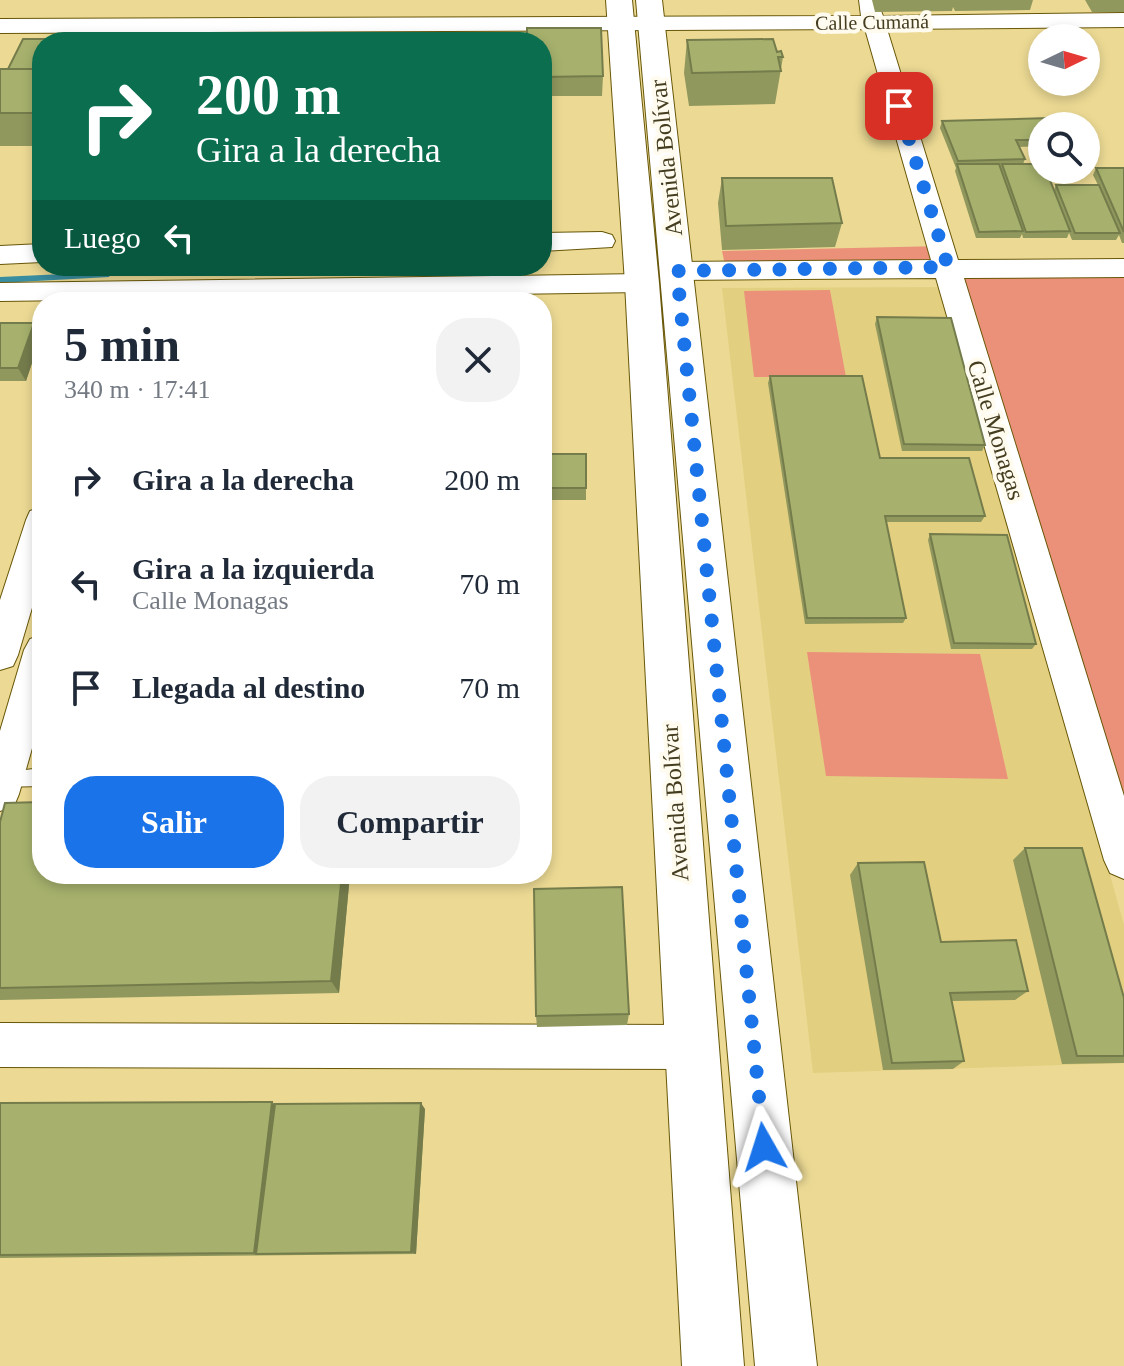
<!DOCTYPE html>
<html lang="es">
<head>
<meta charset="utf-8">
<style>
	:root { --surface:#fff; --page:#f2f2f3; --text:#1f2937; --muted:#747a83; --accent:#1a73e8 }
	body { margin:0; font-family:Georgia,serif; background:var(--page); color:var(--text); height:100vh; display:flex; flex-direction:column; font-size:30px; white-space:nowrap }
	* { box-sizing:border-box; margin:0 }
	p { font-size:26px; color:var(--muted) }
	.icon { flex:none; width:44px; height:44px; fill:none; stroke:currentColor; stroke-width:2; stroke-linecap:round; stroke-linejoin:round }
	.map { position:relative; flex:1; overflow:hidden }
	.sheet { position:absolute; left:32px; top:292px; width:520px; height:592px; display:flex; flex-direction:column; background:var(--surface); border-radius:32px; box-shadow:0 4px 12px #0003 }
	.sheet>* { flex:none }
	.hud { position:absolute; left:32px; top:32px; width:520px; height:244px; border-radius:32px; box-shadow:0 4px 12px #0003; background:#0b6e4f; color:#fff; overflow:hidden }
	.needle { width:52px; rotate:85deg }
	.tools { position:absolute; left:1028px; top:24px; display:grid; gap:16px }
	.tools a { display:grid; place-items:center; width:72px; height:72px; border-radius:50%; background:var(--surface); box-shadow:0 4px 12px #0003; font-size:40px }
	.pin { position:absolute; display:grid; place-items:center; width:68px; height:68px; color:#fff; margin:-34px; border-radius:16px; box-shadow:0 4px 12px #0006 }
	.me { position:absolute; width:88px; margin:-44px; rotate:354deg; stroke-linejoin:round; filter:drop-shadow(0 0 6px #0008) }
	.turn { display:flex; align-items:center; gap:28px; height:168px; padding:0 32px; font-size:36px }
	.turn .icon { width:104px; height:104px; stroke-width:2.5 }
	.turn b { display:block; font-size:56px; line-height:68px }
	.then { display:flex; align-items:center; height:76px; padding:0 32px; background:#0003; gap:16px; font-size:30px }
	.round { display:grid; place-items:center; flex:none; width:84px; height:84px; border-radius:32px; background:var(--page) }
	.summary { display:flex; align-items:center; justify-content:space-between; height:136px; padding:0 32px }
	h1 { font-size:48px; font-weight:600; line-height:60px }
	.button { display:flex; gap:16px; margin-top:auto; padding:16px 32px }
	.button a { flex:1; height:92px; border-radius:32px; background:var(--accent); color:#fff; font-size:32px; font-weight:600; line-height:92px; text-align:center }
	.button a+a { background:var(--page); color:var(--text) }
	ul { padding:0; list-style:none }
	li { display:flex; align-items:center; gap:24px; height:104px; padding:0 32px }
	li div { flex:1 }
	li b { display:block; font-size:30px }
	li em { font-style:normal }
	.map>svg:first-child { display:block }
	.built { fill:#e3cf80 }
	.green { fill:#eb917a }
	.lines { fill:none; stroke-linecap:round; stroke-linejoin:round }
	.stream { fill:#398da0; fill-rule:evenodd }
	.service-casing { stroke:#685708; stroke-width:2 }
	.minor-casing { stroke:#685708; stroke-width:2 }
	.tertiary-casing { stroke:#685708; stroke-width:2 }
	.service { fill:#fff; fill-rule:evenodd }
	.minor { fill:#fff; fill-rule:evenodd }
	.tertiary { fill:#fff; fill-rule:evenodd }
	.wall { fill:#90985e }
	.shaded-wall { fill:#757c4c }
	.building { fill:#a7b16d; stroke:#757c4c; stroke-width:2 }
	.route { stroke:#1a73e8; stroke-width:14; stroke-dasharray:0 25.2 }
	.labels { text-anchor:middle; stroke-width:8; stroke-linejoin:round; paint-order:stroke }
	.far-street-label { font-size:20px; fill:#443d20; stroke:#fffbee }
	.street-label { font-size:24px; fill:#443d20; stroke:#fffbee }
</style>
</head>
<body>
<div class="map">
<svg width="1124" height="1366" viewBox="0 0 1124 1366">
	<rect width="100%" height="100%" fill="#ecda94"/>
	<!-- built -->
	<path class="built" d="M947,287L1124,925V1063L813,1073L722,288Z"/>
	<!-- green -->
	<path class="green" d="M942,246L949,267L1124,268V860L948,268L726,270L722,251Z
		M830,290L846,377H754L744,291Z
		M807,652L980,654L1008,779L826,776Z"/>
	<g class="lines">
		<!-- stream -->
		<path class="stream" d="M106,272L110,275L109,277L0,283V277Z"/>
		<defs>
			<path id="service" d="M349,283L356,288L355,302H341L342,288Z
				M42,768V786L0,787V773Z"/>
			<path id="minor" d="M859,0H877L883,16L1124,13V27L887,29L958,260L1124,259V277L964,278L1124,796V879L1110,873L1104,860L936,278L677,280L667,277L663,271L667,265L677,262L931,260L865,29L0,33V19L861,16Z
				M602,232L612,235L615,241L612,247L542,251V233Z
				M42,244V262L0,264V246Z
				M642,274L652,276L656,283L652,290L642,292L0,301V283Z
				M42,507V574L18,655L13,666L0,670V600L26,520L30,511Z
				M42,635V713L19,794L14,806L0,811V731L24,650L30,639Z
				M0,1023L691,1025L706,1032L713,1047L706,1062L691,1069L0,1067Z"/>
			<path id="tertiary" d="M606,0H632L659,283L744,1366H682L625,283Z
				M636,0H662L817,1366H755Z"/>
		</defs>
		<!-- service casing -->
		<use href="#service" class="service-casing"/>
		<!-- minor casing -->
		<use href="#minor" class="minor-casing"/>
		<!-- tertiary casing -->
		<use href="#tertiary" class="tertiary-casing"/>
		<!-- service -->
		<use href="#service" class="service"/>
		<!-- minor -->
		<use href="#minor" class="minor"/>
		<!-- tertiary -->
		<use href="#tertiary" class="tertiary"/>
	</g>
	<!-- wall -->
	<path class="wall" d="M872,0H1033L1030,10L955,11L953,7L952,11L875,12Z
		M1085,0H1124V12H1092Z
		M23,39H150L151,42H42V146H0V69H8Z
		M687,40L777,52L783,57L775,104L689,106L684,73Z
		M542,42L603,76L602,96H542Z
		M942,121L1042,126V146L1019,147L1025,159L1023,164L1054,190L1056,185H1098L1093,175L1096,168H1124V243H1122L1119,235L1116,240H1072L1069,233L1067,238H1023L1022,234L1020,238H976L955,171L956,168L940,128Z
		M722,178L842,223L835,247L722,250L718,203Z
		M877,317L985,445L982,451H902L875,324Z
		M0,323H34L41,336L26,381H0Z
		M770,376L880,458L985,516L981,522H886L906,618L903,623L805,624L768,383Z
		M542,454L586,488V500H542Z
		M930,534L1036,644L1032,649H951L928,540Z
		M0,822L42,874H350L339,993L0,1000Z
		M1025,848L1124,998V1063L1062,1064L1013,860Z
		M858,863L941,942L1028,991L1015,1000L952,1001L964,1061L953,1069L883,1070L850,875Z
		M629,1014L627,1025L537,1027L536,1016Z
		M0,1103L275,1104L425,1109L416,1254L0,1258Z"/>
	<!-- shaded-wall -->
	<path class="shaded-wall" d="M34,323L41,336L26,381L18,368Z
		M342,874H350L339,993L331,981Z
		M272,1102L283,1110L256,1254L254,1253Z
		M421,1103L425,1109L416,1254L411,1252Z"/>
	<!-- building -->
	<path class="building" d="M527,28H601L603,76L542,77V42H527Z
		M23,39H150L148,42H42V69H8Z
		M773,39L777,52L781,51L783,57H778L781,71L692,73L687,40Z
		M0,69H42V113H0Z
		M1050,118L1054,126H1042V140H1016L1025,159L958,161L942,121Z
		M957,164H999L1023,231L979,232Z
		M1002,164H1042V170H1046L1070,231L1026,232Z
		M1096,168H1124V232Z
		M722,178H832L842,223L726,226Z
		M1056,185H1099L1120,233H1075Z
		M877,317L951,318L985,445L904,444Z
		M0,323H34L18,368H0Z
		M770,376H862L880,458H969L985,516H885L906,618H807Z
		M542,454H586V488H542Z
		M930,534L1007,535L1036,644L954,643Z
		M42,802V874H342L331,981L0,988V822L5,803Z
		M1025,848H1082L1124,998V1056H1077Z
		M924,862L941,942L1016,940L1028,991L950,993L964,1061L892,1063L858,863Z
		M622,887L629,1014L536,1016L534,889Z
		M272,1102L254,1253L0,1255V1103Z
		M421,1103L411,1252L256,1254L275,1104Z"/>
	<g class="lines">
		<!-- route -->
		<path class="route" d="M764,1147L677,271L948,267L899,106"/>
	</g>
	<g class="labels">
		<!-- far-street labels -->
		<g class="far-street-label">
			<text transform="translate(872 22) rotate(-1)" y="7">Calle Cumaná</text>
		</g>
		<!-- street labels -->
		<g class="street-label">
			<text transform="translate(666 158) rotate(-96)" y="8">Avenida Bolívar</text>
			<text transform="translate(996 430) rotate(73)" y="8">Calle Monagas</text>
			<text transform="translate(675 803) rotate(-94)" y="8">Avenida Bolívar</text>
		</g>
	</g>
</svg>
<div class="tools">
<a><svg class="needle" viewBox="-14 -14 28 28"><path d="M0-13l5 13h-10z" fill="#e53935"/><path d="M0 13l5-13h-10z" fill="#747a83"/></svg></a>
<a><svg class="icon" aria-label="search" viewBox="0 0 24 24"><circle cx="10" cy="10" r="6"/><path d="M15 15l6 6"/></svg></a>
</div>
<div class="pin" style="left:899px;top:106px;background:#d93025"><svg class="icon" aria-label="arrive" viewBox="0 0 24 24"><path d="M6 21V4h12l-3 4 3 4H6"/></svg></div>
<svg class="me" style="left:764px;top:1147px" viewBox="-20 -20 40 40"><path d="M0-17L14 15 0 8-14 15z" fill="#1a73e8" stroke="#fff" stroke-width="4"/></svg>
<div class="hud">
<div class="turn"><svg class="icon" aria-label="right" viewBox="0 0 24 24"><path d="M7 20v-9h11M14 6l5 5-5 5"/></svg><div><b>200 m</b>Gira a la derecha</div></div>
<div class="then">Luego<svg class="icon" aria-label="left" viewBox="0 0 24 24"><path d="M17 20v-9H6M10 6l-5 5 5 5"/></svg></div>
</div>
<section class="sheet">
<div class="summary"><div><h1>5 min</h1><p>340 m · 17:41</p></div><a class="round"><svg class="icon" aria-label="close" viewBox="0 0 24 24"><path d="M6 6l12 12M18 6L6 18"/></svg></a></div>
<ul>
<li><svg class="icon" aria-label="right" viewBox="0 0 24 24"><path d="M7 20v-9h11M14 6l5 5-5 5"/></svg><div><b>Gira a la derecha</b></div><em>200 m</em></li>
<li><svg class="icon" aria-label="left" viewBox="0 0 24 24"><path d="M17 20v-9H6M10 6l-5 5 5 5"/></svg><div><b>Gira a la izquierda</b><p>Calle Monagas</p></div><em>70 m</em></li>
<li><svg class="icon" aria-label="arrive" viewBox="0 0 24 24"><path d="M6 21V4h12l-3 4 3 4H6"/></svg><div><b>Llegada al destino</b></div><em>70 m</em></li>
</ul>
<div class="button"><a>Salir</a><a>Compartir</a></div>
</section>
</div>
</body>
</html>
